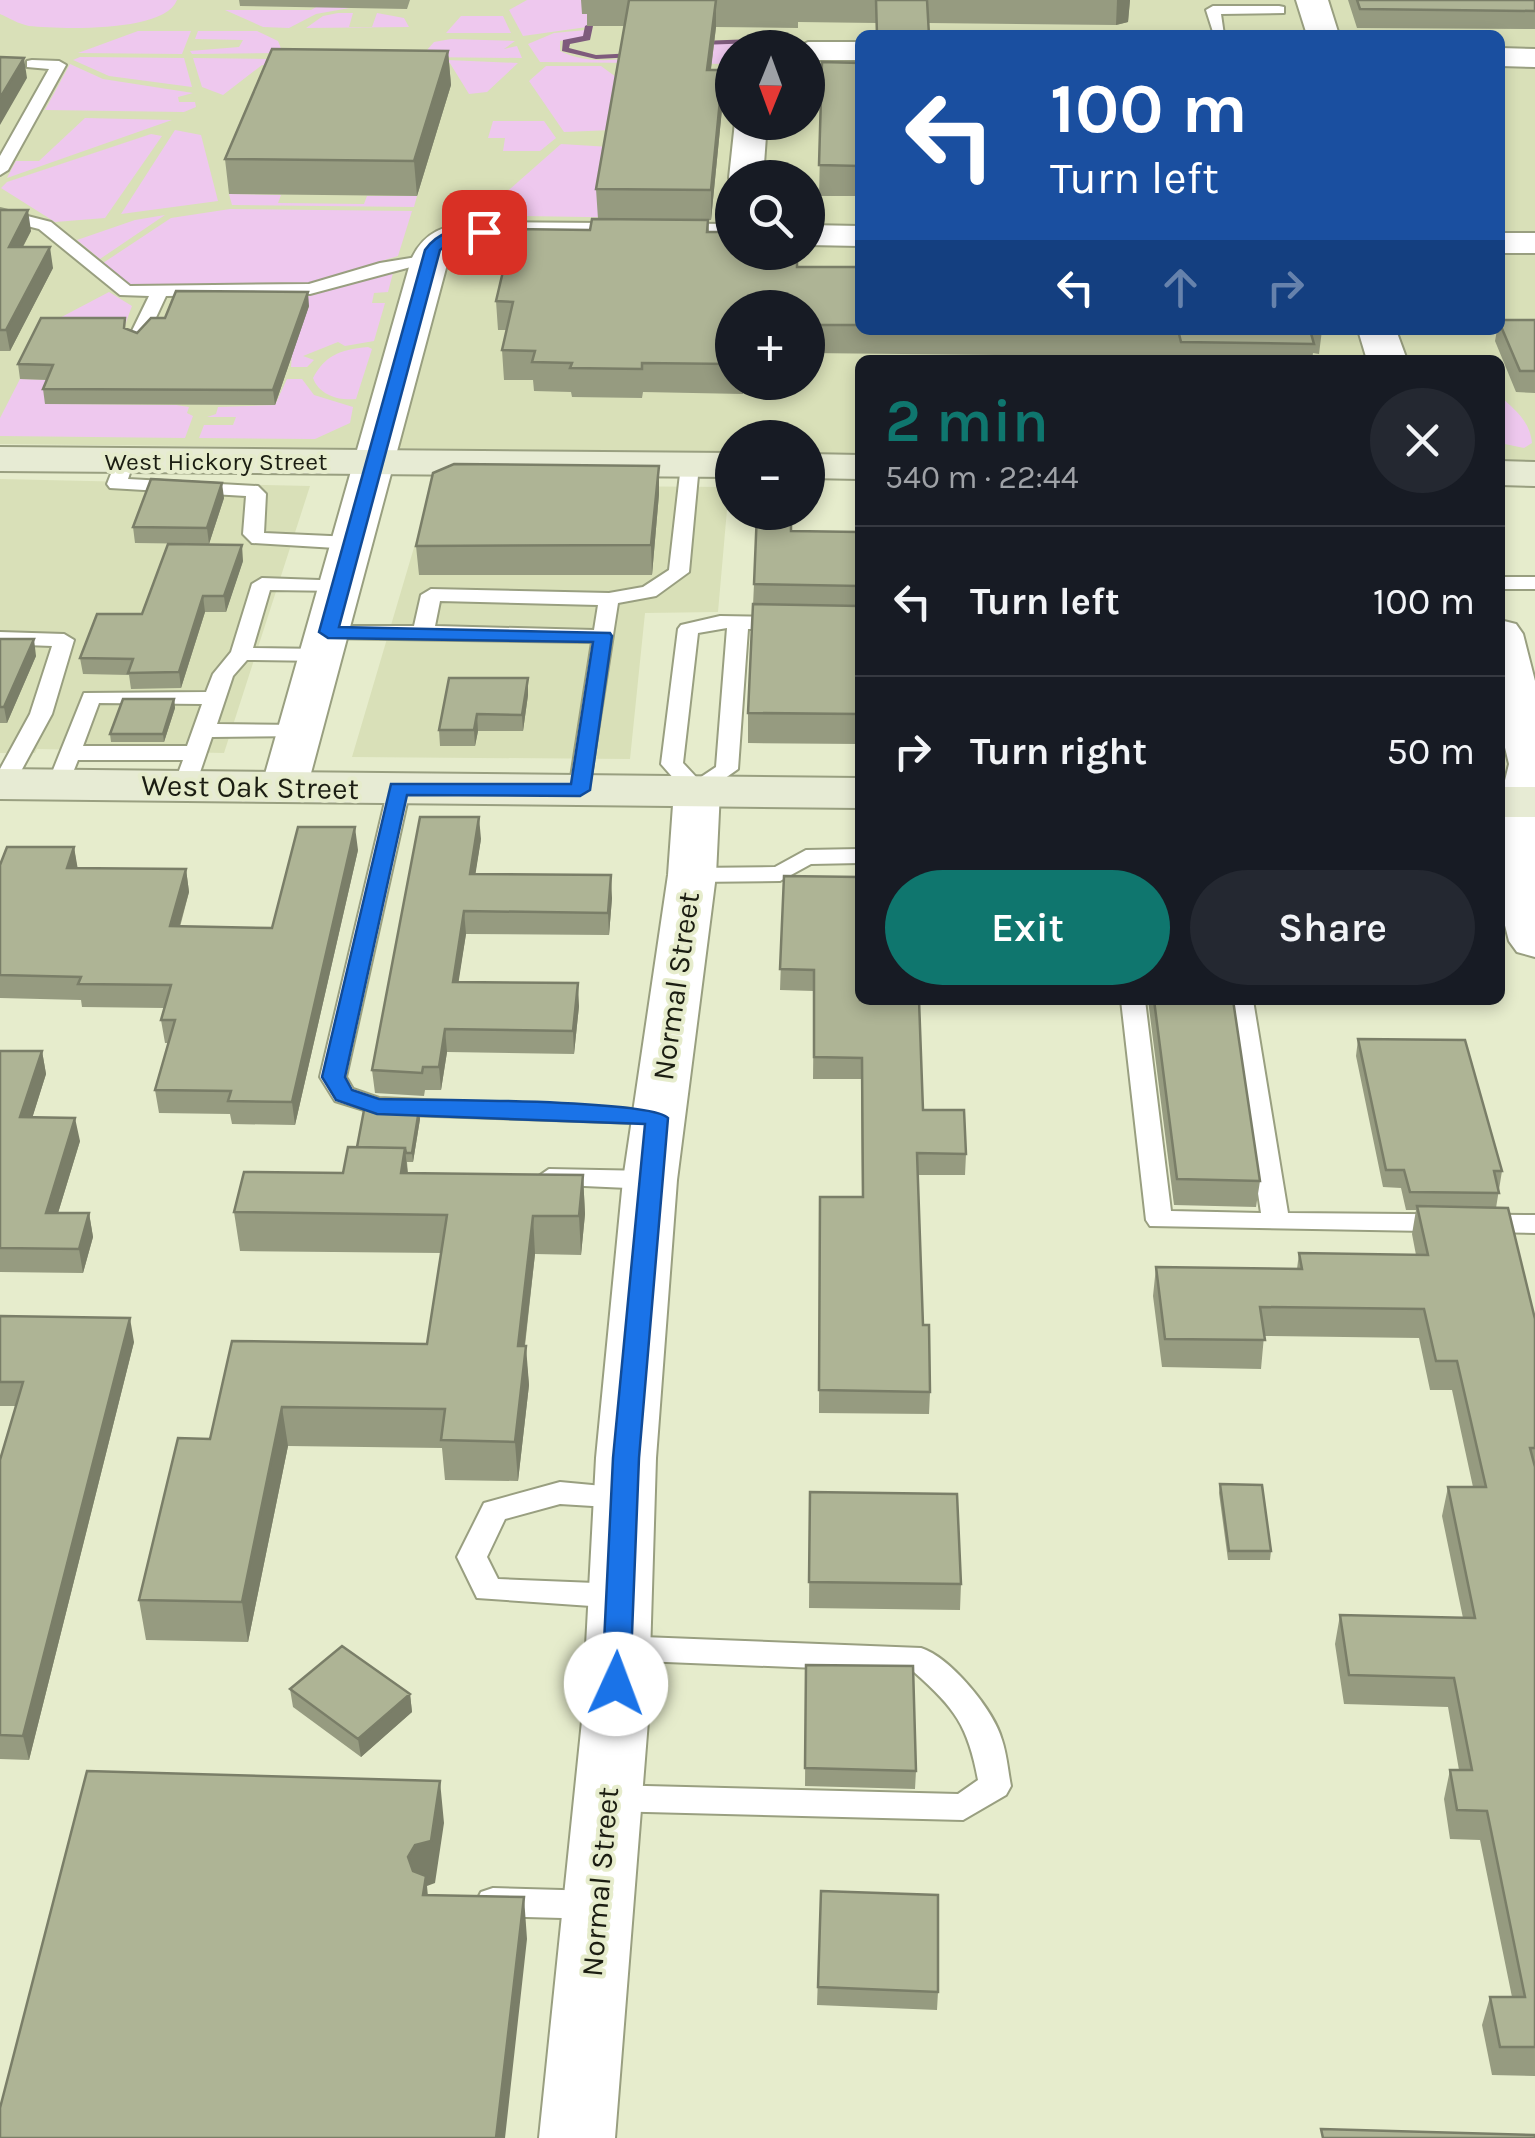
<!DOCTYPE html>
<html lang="en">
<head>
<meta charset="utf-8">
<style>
	:root { --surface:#171b24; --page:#242831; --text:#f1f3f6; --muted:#9ea1a6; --line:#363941; --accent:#0f766e }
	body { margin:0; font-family:Karla,sans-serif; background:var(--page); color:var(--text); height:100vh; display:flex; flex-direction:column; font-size:38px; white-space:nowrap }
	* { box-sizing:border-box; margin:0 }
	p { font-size:32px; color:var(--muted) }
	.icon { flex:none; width:55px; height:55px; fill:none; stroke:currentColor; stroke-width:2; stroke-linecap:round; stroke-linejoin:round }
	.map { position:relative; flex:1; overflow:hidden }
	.panel { position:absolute; left:855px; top:355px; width:650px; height:650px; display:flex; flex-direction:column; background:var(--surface); border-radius:15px; box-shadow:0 5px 15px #0003 }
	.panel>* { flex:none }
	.top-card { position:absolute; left:855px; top:30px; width:650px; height:305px; border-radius:15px; box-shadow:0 5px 15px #0003; background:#1a4fa0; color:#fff; overflow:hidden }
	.needle { width:65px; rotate:181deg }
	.fabs { position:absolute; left:715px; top:30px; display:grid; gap:20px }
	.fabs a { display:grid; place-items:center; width:110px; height:110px; border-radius:50%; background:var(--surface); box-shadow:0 5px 15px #0003; font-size:50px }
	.pin { position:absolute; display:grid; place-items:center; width:85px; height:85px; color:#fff; margin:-42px; border-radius:20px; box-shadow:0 5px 15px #0006 }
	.me { position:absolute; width:110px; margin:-55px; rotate:2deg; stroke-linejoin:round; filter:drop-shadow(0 0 8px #0008) }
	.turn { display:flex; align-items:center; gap:35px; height:210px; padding:0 30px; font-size:45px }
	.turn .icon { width:130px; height:130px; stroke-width:2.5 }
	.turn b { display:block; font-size:70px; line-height:85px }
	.lanes { display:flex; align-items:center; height:95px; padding:0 30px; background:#0003; justify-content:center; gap:50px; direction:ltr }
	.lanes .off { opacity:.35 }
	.round { display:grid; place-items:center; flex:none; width:105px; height:105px; border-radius:52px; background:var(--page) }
	.head { display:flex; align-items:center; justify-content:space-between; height:170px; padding:0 30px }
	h1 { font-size:60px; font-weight:600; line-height:75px; color:var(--accent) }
	.action { display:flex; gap:20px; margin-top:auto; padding:20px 30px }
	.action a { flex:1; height:115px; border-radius:60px; background:var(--accent); color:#fff; font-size:40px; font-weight:600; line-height:115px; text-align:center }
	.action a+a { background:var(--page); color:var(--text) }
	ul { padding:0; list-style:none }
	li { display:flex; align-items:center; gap:30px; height:150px; padding:0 30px; border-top:2px solid var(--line) }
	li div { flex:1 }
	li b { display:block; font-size:38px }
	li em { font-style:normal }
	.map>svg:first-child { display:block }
	.built { fill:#d9e0b8; fill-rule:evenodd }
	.green { fill:#eec8ee }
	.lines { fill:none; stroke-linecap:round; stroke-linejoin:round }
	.stream { fill:#7e5b7c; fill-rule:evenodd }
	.service-casing { stroke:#999f80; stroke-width:4 }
	.minor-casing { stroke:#999f80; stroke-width:4 }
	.tertiary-casing { stroke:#999f80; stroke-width:4 }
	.secondary-casing { stroke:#999f80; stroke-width:4 }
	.service { fill:#fff; fill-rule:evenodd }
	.minor { fill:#fff; fill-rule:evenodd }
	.tertiary { fill:#fff; fill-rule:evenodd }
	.secondary { fill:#e7ebd4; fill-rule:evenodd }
	.wall { fill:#969b80 }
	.shaded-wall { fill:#7a7e68 }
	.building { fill:#aeb495; stroke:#7a7e68; stroke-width:2.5 }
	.route { fill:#1a73e8; stroke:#114b97; stroke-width:2.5 }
	.labels { text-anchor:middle; stroke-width:8; stroke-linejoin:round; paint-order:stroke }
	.far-street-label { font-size:25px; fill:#1b1d12; stroke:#e6eccc }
	.street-label { font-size:30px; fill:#1b1d12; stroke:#e6eccc }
</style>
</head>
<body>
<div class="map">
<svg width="1535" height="2138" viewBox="0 0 1535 2138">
	<rect width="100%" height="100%" fill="#e6eccc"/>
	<!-- built -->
	<path class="built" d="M0,0H1535V461L1500,460V360H860V453H808V438H732V452L0,444ZM860,35H1500V330H860ZM732,48H808V122H732ZM732,178H808V252H732ZM732,308H808V382H732Z
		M0,479L310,486L224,753L37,749L35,753H0Z
		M447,485L729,487L718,612L645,613L630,759L352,757L431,490Z"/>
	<!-- green -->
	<path class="green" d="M0,0H177C165,33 60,29 29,26C19,24 9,18 0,14Z
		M527,0H585L590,14L587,27L523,36L509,10Z
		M318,6L355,7L316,14L289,28L263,27L225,10H311Z
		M338,13H353L349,27H372L377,13L404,18L409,27L306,28L323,16Z
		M461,16H503L511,33H446Z
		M586,30L585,37L560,41V51C603,73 662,49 706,44C722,42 738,43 754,43L753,47L732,48V64L540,62L528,44L554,33Z
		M138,31H191L182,54L78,53Z
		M198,31H257L278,41L283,53L192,54L190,51L239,47L243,40L195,39Z
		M451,39L515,41L504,49L517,46L522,58L421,57L434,42Z
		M80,57L184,58L192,87L109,76L73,60Z
		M193,58L267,59L279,60L272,66L262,65L223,95L202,87Z
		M448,60L518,63L487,92L469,94Z
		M70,64L103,79L193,93L178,97L179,102H195L196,107L184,112L45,110Z
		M546,66H601L616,77L612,130L564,132L529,81Z
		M85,118L172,120L7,178L16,161H39Z
		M493,121H544L556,138L540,151H503L505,138H488Z
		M175,130L201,135L218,201L121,214Z
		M151,134L162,136L105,218L55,222L1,188L7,182Z
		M561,144L610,147L650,218L523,216L509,212L502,196Z
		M229,194L281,195L278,203L364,204L367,196H417L414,207L232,205Z
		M230,209L412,211L398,256L302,285L131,286L103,263L171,218Z
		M165,215L100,259L77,240L135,220Z
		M393,273L388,292L374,293L372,303H385L374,341L345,346L338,342L303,356L314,360L307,367H291L296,299L353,280Z
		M109,292L132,306L122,333L52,322Z
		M368,347L372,349L356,399C339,401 319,395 313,378C325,356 338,350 368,347Z
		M20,379L56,380L46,404L176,405L189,407L187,413L193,416L185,438L0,436V418Z
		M287,379H302L314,395L353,407L350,423L315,439L199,438L204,425H233L236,417H207L216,414L218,407L275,405Z
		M1500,396C1515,410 1530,421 1532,443L1524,448L1500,443Z"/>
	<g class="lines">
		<!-- stream -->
		<path class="stream" d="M589,24L593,26L590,40L570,44L569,48L596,55L635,53L639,55L635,57L596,59L562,51L563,40L583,36L585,26Z
			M754,39L758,41L757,43L700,45L696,43L700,41Z"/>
		<defs>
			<path id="service" d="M1279,6L1284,7V13L1221,14L1224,35H1214L1206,10L1213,6Z
				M32,60L59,61L66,65L8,170L0,175V156L49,69L27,67V61Z
				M0,209L51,222L130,286L309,284L380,263L429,255L437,260L310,294L166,296L146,339L137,344L128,339L149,296L120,295L39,229L0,219Z
				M125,455L134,461L128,479L258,486L266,494L264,533L352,537L362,543L352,549L252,543L243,534L246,496L110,488L107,484L116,461Z
				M690,459L699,465L689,572L656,596L618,603L588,795H572L569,790L592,642L328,638L318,632L328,626H414L421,595L431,589L609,593L643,587L669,570L681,465ZM440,601L598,605L594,630L435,626Z
				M1500,577H1535V589H1500Z
				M262,578L348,581L351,585L341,591L270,590L253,648L322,649L332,655L322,661L247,660L233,676L217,724L300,725L308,726L311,731L308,736L212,737L195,787L184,794L173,787L183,760H78L66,790H50L47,785L84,693L206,692L213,674L231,652L252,584ZM99,703L202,704L187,746H83Z
				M720,616L784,617L794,623L784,629H748L738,769L697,798L689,796L661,764L678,629L681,625ZM727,628L716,767L698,779L683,763L698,633Z
				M0,632L64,634L74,640L52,714L14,784L3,791L0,769L30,714L52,646L0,644Z
				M399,782L410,789L346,1077L353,1089L379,1098L657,1110L666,1112L670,1118L666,1124L377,1114L335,1101L320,1077L388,789Z
				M860,849V863L811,864L780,881L692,882L680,875L692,868L775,867L806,850Z
				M1121,1000H1145L1171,1211L1261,1213L1229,1000H1253L1288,1213L1535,1215V1233L1150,1226L1146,1220Z
				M549,1169L650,1171L663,1180L650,1189L540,1184L536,1178Z
				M560,1482L635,1489L640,1497L635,1505L625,1508L560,1504L505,1519L487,1557L498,1579L620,1584L631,1588L635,1596L631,1604L620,1608L477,1598L457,1557L484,1503Z
				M617,1636L921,1648C950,1657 994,1710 1002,1740C1007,1755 1008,1771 1011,1786L1006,1795L963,1820L607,1811L596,1807L591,1798L596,1789L607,1785L958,1794L978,1780C968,1726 955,1708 914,1672L617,1660L606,1657L602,1648L606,1639Z
				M493,1888L598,1891L610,1895L615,1905L610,1915L598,1919L493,1916L481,1912L476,1902L481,1892Z"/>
			<path id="minor" d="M808,42H860V60H808V48H795Z
				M1500,48L1535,49V67L1500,66Z
				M735,122H767L763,178H732V183L729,178Z
				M475,222L732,224V244L475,242L463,244L450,253L307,788L300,798L284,802L268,798L261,788L411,260C424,231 445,225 475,222Z
				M808,225L860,226V246L808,245Z
				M1500,233H1535V253H1500Z
				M697,777L713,781L720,791L716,875L677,1180L656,1458L648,1721L615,2138H539L582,1721L596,1458L623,1180L668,875L674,791L681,781Z"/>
			<path id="tertiary" d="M1296,0H1328L1339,35H1307Z
				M1358,330H1396L1407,360H1367Z
				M1500,620L1516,624L1523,634L1535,681V957L1517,952L1509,941L1500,906V801L1509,764L1500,727Z"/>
			<path id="secondary" d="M0,447L732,453V477L0,471Z
				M808,454L860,455V479L808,478Z
				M1500,461L1535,462V486L1500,485Z
				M0,769L860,778V808L0,799Z
				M1500,787H1535V817H1500Z"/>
		</defs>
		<!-- service casing -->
		<use href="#service" class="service-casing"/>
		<!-- minor casing -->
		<use href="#minor" class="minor-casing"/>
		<!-- tertiary casing -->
		<use href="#tertiary" class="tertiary-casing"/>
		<!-- secondary casing -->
		<use href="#secondary" class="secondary-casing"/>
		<!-- service -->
		<use href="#service" class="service"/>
		<!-- minor -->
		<use href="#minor" class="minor"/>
		<!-- tertiary -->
		<use href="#tertiary" class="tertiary"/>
		<!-- secondary -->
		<use href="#secondary" class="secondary"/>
	</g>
	<!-- wall -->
	<path class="wall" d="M239,0H410L407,9L240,6Z
		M581,0H1130L1128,22L1116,25L928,23L929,35H876V23L798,22V28L716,27L711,70H723V99L711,220H708L709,232L797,267H860V330H1322L1319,354L1313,353L1312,360H1176V357L808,353V308H732V382H744L743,394L643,392L642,398L572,397L571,392L534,391L533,380H504L502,350L506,330H498L496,301L590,230L598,219L596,189L624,26H587V14H582Z
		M1348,0H1535V29L1357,28Z
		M448,51L451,85L417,196L229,194L225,159Z
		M822,62L860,63V196H819Z
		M0,210L31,231L23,247L53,268L10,351H0Z
		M309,306L275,405L45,404L43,389L47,380L20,379L18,364L126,328L137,333L165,318Z
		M1500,320H1535V393L1516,392L1495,341L1497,330H1500Z
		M659,466V494L652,575H419L416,546Z
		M224,498L209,544L135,543L133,527Z
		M791,531L860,532V744L748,743V713L754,584Z
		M243,561L226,612H205L181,688L131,689L129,675L83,674L80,658L142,614Z
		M0,639L36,656L7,723H0Z
		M528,678V695L523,731H478L475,746H440L439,730Z
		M174,699L175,708L164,742H111L110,734Z
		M481,839L475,874L612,898L609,935L466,934L458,982L579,1006L574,1054L447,1052L441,1090H425L424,1096L375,1093L372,1070Z
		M74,847L77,868L186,869L189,892L180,927L272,928L358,850L295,1125L232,1124L230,1114L159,1113L155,1090L168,1043H165L161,1020L164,1008L82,1007L81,1000L0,998V865Z
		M784,876L923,1110L966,1154L965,1175H918L923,1325L930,1392L929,1414L819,1413L820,1197H862L861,1079H813L814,991L780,990Z
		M1148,1000H1233L1260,1181L1256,1207L1174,1205Z
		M1358,1039L1502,1171L1496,1208L1535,1319V2076L1492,2075L1482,2025L1490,1997H1512L1480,1840L1450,1839L1444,1799L1450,1770H1459L1448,1707L1344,1704L1335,1644L1340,1615L1463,1618L1442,1516L1448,1487H1473L1452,1390H1430L1419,1338L1264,1336L1261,1369L1162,1367L1153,1296L1156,1267L1297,1269L1299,1253L1416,1255L1412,1234L1416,1210H1406L1401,1188L1383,1187L1356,1056Z
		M0,1051H42L46,1074L32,1118L80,1141L58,1213H89L93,1237L83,1273L0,1272Z
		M419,1110L420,1119L413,1162H407L408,1173L583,1175L585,1214L581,1255L535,1254L525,1346L529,1385L518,1481L445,1480L442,1448L288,1446L248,1642L146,1640L139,1600L210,1439L427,1344L441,1253L240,1251L234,1212L343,1173L357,1147Z
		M0,1316L134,1342L29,1760L0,1759V1460L16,1406H0Z
		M1220,1484L1271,1551L1270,1560H1228L1219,1493Z
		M810,1492L961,1584L960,1610L809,1608Z
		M806,1665L916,1771L915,1789L805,1786Z
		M290,1689L410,1694L412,1712L361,1757L293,1707Z
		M821,1891L938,1992L937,2010L817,2005Z"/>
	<!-- shaded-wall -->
	<path class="shaded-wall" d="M716,0V27L707,99V70Z
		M1117,0H1130L1128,22L1116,25Z
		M448,51L451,85L417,196L414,161Z
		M24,58L27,78L0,125V98Z
		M723,70V99L711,220V190Z
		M28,210L31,231L12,267L9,247Z
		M50,247L53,268L10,351L6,330Z
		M308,292L309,306L275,405L273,390Z
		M659,466V494L652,575L651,545Z
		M222,483L224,498L209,544L207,528Z
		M242,545L243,561L226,612L224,596Z
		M203,596L205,612L181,688L179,672Z
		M34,639L36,656L7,723L4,707Z
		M528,678V695L523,731L522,715Z
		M174,699L175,708L164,742L163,734Z
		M477,714L478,731L475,746L474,730Z
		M479,817L481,839L472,896L470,874Z
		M355,827L358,850L295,1125L292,1102Z
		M74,847L78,870L67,868Z
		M186,869L189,892L173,949L170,926Z
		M611,875L612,898L609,935L608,913Z
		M464,911L466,934L455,1005L453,982Z
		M578,983L579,1006L574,1054L573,1031Z
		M445,1029L447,1052L441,1090L439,1067Z
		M42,1051L46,1074L25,1141L20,1117Z
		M419,1110L420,1119L413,1162L412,1153Z
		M75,1118L80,1141L51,1236L46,1213Z
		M405,1148L409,1186L401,1173Z
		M583,1175L585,1214L581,1255L579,1216Z
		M89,1213L93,1237L83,1273L79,1249Z
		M533,1216L535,1254L520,1385L518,1346Z
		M130,1318L134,1342L29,1760L23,1736Z
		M526,1346L529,1385L518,1481L515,1442Z
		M282,1407L288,1446L248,1642L242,1602Z
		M410,1694L412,1712L361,1757L358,1739Z
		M440,1781L444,1823L435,1883L427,1886L430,1918L408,1857Z
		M524,1897L527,1939L505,2138H496Z"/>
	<!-- building -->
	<path class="building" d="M629,0H716L707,70H723L711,190L596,189Z
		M876,0H927L929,35H877Z
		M1357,0H1535V11L1360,9Z
		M272,49L448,51L414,161L225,159Z
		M0,57L24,58L0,98Z
		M822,62L860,63V166L819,165Z
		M0,210H28L9,247H50L6,330H0Z
		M592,219L708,220L707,232H732V252H797V267H860V325H808V308H732V364L642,363V369L570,368L572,363L532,362L535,351L502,350L513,302L496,301L513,229L590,230Z
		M176,291L308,292L273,390L43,389L53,365L18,364L41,318H125L124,328L137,333L151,318H165Z
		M1500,320H1535V371H1520L1500,324Z
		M1178,330H1310L1314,344L1181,342Z
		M454,464L659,466L651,545L416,546L433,473Z
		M151,479L222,483L207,528L133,527Z
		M757,512H791V531L860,532V586L754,584Z
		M168,544L242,545L224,596H203L179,672L128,673L133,659L80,658L97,614H142Z
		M753,604L860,606V714L748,713Z
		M0,639H34L4,707H0Z
		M449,678H528L522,715L477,714L474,730H439Z
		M123,699H174L163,734H110Z
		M420,817H479L470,874L611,875L608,913L464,911L453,982L578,983L573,1031L445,1029L439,1067H423L422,1073L372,1070Z
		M298,827H355L292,1102L228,1101L231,1091L155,1090L175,1020H161L171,985L78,984L81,977L0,975V865L7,847H74L67,868L186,869L170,926L272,928Z
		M784,876L860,877V1000H919L923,1110H964L966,1154L917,1153L923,1325H929L930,1392L819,1390L820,1197H863L862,1058L814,1057V970L780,969Z
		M1154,1000H1233L1260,1181L1177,1179Z
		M1358,1039L1465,1040L1502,1171H1494L1499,1193L1410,1192L1404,1170H1386Z
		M0,1051H42L20,1117L75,1118L46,1213H89L79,1249L0,1248Z
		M370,1107L419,1110L412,1153H406L405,1148L357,1147L364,1110Z
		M348,1147L405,1148L401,1173L583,1175L579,1216H533L518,1346H526L515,1442L441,1440L445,1409L282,1407L242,1602L139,1600L178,1438L210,1439L232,1341L427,1344L447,1215L234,1212L244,1172L343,1173Z
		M1417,1206L1508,1208L1535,1319V1448H1530L1535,1467V2047H1500L1490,1997H1525L1487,1811L1457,1810L1450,1770H1472L1454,1678L1349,1675L1340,1615L1475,1618L1448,1487H1486L1457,1361H1436L1424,1309L1260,1307L1265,1340L1165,1339L1156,1267L1302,1269L1299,1253L1428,1255Z
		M0,1316L130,1318L23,1736L0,1735V1460L23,1382H0Z
		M1220,1484L1262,1485L1271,1551H1229Z
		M810,1492L957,1494L961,1584L809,1582Z
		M342,1646L410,1694L358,1739L290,1689Z
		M806,1665L913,1666L916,1771L805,1768Z
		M87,1771L440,1781L431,1841L415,1845L408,1857L413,1871L426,1876L423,1895L524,1897L496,2138H0V2108Z
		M821,1891L938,1895V1992L818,1987Z
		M1321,2129L1535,2135V2138H1323Z"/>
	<!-- route -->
	<path class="route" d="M484,227L491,232L489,235L457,238L440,250L339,627L610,633L612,636L590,790L580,796L407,795L345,1077L352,1090L379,1099C419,1100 652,1099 668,1118L639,1458L630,1684L626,1692L616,1696L606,1692L602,1684L613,1458L645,1124L377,1114L336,1100L322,1077L391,784H571L593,642L328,638L319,632L425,250C440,229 460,229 484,227Z"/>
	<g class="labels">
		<!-- far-street labels -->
		<g class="far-street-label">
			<text x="216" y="470">West Hickory Street</text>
		</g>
		<!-- street labels -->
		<g class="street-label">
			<text transform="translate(250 787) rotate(1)" y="10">West Oak Street</text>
			<text transform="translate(676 986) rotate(-82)" y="10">Normal Street</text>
			<text transform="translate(600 1882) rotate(-85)" y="10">Normal Street</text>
		</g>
	</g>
</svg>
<div class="fabs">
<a><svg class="needle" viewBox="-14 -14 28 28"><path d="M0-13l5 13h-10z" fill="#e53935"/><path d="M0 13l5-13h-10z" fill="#9ea1a6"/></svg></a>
<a><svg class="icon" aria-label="search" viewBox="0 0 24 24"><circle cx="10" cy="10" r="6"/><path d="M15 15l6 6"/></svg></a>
<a>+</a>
<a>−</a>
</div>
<div class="pin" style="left:484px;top:232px;background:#d93025"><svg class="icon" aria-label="arrive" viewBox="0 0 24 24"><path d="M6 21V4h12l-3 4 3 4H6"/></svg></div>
<svg class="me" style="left:616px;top:1684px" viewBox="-20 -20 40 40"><circle r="19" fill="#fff"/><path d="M0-13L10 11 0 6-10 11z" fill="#1a73e8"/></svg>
<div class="top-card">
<div class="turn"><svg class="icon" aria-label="left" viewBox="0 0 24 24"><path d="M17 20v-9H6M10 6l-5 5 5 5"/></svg><div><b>100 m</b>Turn left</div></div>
<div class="lanes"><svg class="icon" aria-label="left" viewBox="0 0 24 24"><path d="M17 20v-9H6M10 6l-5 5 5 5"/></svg><svg class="icon off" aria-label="ahead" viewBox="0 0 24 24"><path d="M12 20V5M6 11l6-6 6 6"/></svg><svg class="icon off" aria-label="right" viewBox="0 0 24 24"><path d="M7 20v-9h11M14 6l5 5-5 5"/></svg></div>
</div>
<section class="panel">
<div class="head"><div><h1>2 min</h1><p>540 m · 22:44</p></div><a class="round"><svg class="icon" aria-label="close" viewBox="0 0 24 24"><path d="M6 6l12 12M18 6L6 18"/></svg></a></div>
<ul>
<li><svg class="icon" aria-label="left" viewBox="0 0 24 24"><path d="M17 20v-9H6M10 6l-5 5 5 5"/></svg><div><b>Turn left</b></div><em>100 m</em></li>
<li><svg class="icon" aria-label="right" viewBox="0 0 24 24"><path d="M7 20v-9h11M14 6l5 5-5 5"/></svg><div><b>Turn right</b></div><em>50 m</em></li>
</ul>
<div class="action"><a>Exit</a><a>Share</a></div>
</section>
</div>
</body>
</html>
